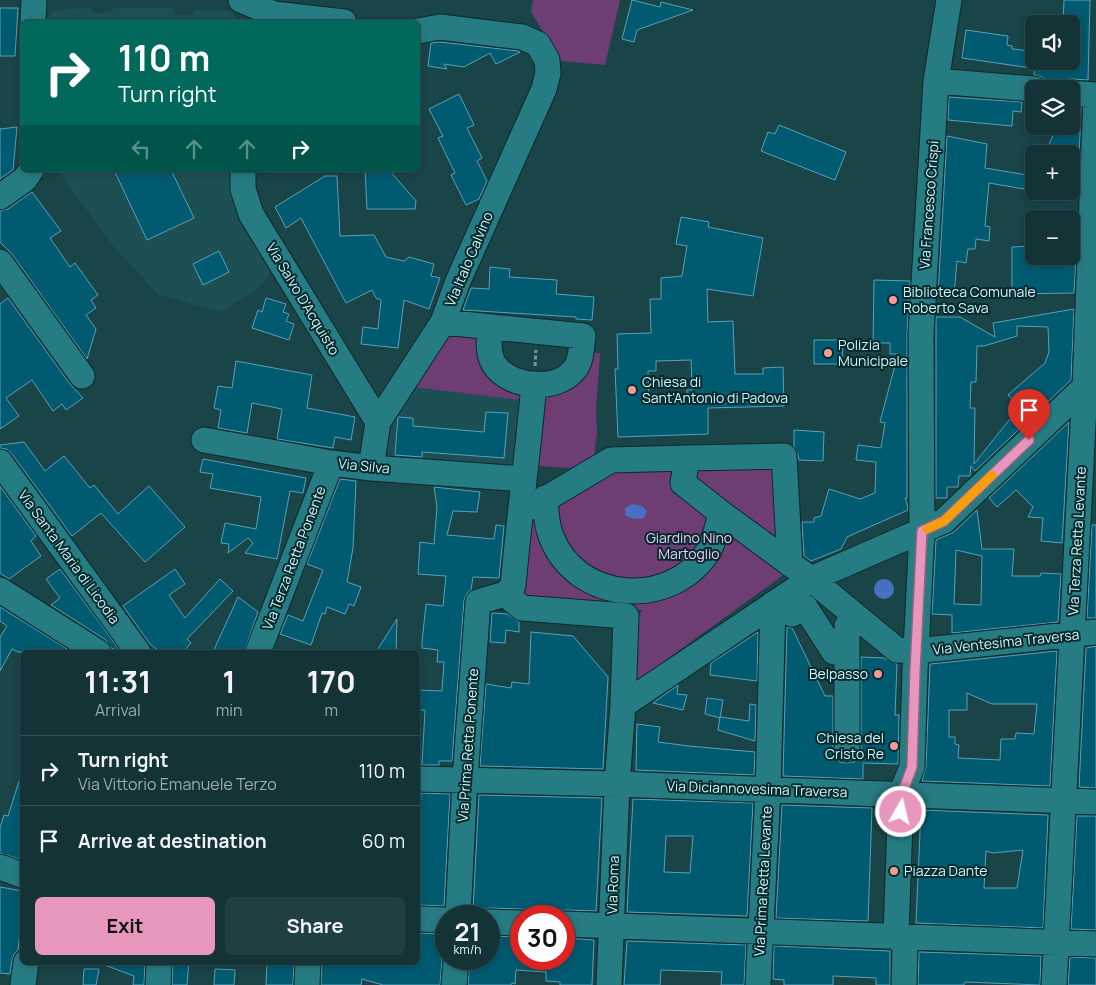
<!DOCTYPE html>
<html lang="en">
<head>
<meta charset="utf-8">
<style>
	:root { --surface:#133336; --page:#203f42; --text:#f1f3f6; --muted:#9daaad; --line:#324e51; --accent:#e797bd }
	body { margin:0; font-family:Manrope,sans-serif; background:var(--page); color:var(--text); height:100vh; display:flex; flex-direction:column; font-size:19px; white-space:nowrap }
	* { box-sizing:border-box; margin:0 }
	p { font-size:16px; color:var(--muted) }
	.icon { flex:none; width:28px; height:28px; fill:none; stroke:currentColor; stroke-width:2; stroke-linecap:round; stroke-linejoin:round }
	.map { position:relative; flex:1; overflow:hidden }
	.sheet { position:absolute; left:20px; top:650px; width:400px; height:315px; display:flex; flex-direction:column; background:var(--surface); border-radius:8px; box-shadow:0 2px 8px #0003,0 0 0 1px var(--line) }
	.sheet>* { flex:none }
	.hud { position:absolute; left:20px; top:20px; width:400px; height:152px; border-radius:8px; box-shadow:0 2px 8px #0003,0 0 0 1px var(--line); background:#00695c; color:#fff; overflow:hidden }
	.fabs { position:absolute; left:1025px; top:15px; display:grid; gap:10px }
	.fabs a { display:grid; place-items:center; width:55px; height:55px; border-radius:8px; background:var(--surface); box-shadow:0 2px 8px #0003,0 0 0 1px var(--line); font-size:25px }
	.speed { position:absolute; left:435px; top:905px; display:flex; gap:10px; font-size:25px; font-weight:700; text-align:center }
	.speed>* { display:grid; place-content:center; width:65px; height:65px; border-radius:50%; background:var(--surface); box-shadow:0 2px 8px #0003,0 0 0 1px var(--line); line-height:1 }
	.speed small { font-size:12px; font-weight:400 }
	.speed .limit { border:8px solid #d22; background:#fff; color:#111 }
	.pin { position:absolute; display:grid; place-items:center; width:42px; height:42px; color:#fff; margin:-51px -21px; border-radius:50% 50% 50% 0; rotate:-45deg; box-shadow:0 0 5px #0007 }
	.pin .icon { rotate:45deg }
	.me { position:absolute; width:55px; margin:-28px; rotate:8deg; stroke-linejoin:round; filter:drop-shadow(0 0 4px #0008) }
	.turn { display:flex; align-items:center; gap:18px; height:105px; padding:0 15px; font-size:22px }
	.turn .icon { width:65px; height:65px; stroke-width:2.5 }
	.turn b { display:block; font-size:35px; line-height:42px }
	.lanes { display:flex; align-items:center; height:48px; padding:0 15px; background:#0003; justify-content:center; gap:25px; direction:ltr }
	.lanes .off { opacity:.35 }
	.eta { display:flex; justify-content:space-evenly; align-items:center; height:85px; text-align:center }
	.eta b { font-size:30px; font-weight:700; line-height:35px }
	.action { display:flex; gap:10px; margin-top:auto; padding:10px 15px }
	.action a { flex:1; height:58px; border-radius:8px; background:var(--accent); color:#111; font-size:20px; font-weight:700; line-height:58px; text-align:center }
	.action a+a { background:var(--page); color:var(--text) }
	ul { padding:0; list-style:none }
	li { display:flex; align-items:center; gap:15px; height:70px; padding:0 15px; border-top:1px solid var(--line) }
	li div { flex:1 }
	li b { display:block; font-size:19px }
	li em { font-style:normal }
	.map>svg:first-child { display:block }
	.built { fill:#1d5054 }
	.green { fill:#6d3d73 }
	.water { fill:#4770c1 }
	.building { fill:#005a70; stroke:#5aa1b9; fill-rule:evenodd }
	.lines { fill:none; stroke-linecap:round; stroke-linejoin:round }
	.minor-casing { stroke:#0f282b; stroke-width:27 }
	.path { stroke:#70999c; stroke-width:3; stroke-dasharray:4 2.5; stroke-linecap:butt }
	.minor { stroke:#267c83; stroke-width:25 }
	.route-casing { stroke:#96627b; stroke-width:12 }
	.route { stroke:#e797bd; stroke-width:9 }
	.slow { stroke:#f59e0b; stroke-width:9 }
	.poi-dot { fill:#f59b97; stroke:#05292c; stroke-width:2 }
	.labels { text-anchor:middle; stroke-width:4; stroke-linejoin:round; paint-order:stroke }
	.street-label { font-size:14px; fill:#cff5f8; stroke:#05292c }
	.poi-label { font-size:14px; fill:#cff5f8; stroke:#05292c; text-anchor:start }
	.park-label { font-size:14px; fill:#eecbf3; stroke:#05292c }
</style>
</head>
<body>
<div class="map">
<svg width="1096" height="985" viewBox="0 0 1096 985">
	<rect width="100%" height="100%" fill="#194448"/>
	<!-- built -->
	<path class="built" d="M90,8L93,13H110L113,8H173L176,15H193L195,10L231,11L235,17L234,22H47V17L55,11L64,9Z
		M57,170H231L236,210L243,228L272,272L255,291L220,312L158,294L114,247Z
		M412,387L520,400L516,470L395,461L387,453L384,440L386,428Z"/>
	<!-- green -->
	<path class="green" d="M533,0H620L605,65L561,61L531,12Z
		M449,333L475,335L520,390V400L412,387Z
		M587,352L600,353L596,410L597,432L594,458L571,468L538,466L545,392Z
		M775,465L782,576L644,676L635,679L637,620L642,610L530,602L520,593L525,524L608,470Z"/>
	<!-- water -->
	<path class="water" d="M632,504L642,506L647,511L644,518C637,520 632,519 625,515V508Z
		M874 589a10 10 0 1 1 20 0a10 10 0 1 1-20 0Z"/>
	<!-- building -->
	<path class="building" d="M632,0L660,7L661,2L693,10L637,30L634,42L622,39Z
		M1064,0H1090L1088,80L1072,79L1064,80L1059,85L1047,84L1042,77L1034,75L1035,61H1071V24H1063Z
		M0,8H18L15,56H0Z
		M966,30L1008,36L1007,45L1012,46V49L1033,51L1031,68L962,58Z
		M440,42L518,51L520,52L496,64L490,53L464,67L444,64L447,69L428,66L431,43Z
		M459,94L474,125L467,128L482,158L477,161L487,181L479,199L466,205L451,175L455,173L438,138L443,136L429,109Z
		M949,97L1022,102L1021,112L1013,111L1012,126L948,120Z
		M1071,107L1081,108L1078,184H1071V154H1045L1057,126H1071Z
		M779,125L846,152L835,180L761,151L768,132L775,134Z
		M17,127L13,170L0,179V129Z
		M947,136L987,144L985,168L1027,175L1024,189L989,183L985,226L990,227L989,241L976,239L975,249H968L966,263L957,261L954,294H938Z
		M114,170H171L194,218L147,240Z
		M365,170H389L416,201L415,209H367Z
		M325,176H337L340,236L374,235L386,257L404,261L409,257L434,264L431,276L440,278L429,309L404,300L398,348L361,344L363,327L378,329L381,300L376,298L372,290L346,303L301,218L286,228L275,207Z
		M32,192L61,231L50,238L70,267L75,263L98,295L91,300L96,308L86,315L96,329L87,359L12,254L0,242V211L8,209Z
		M681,217L709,222L708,227L763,238L753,296L707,289L708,322L733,321L735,374H763V368L783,367L784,406L708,408V434L618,437L615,369H618L617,334L651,333L650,299H661V278L682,276L687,246L676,244ZM691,360L692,390H687V396L649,397L648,371H656V361Z
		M1034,246V256H1076L1074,293L1012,294V247Z
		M219,251L229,272L203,285L193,264Z
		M490,267L510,269L509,277L557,280L556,294L594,297L592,320L576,319V317L463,310L471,288L489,289Z
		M874,280L910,281L907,334V498H905L907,503L908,510L847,537L841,549L811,561L804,556L802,522H814V518L821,516L829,489L860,499L875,493L876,462L856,460L858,445L881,448L885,423L880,422L898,354H890V343H873Z
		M8,298L70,384L83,398L66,410L62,404L53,411L32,380L6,398L19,416L0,429V304Z
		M266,298L286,304L283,312L289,314L286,321L294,324L289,340L252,328L258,310L262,312Z
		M1074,309L1071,380L975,471L971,466L970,476H959L958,487H947V498H936V317H960L995,337L993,323ZM1017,326L1048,327L1049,352L1045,363L1008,395L1022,410L1018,409L974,464L975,408H970L971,382H976L977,346H984L1017,336Z
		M814,340H843L842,364H814Z
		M236,361L312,375L307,408L355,417L351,440L335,437L333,448L277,439L282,409L252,403L247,433L218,428L221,410L214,408L218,386L232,388Z
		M486,412L508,413L504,458L422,452V457L395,455L398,417L413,418V426L484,432Z
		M1069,422L1062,543L1041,541L1043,518L1028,517L1033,507L1016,490L997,507L989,498Z
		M794,430L824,432L823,461L799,460L798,455L794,447Z
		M24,442L45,471L64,456L90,488L94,485L118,514L149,486L185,527L145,562L101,513L72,536L12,454L6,449L0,448V445Z
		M203,459L306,478L303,493L290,491L277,559L245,553L253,543L248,538L228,553L229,544L221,543L225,523L256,529L261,497L210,488L213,474L200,472Z
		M340,479L356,481L353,548L347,582L361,587L354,606L349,604L345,614L327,607L325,614L322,613L311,645L280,634L288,615L303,621L323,570L307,564Z
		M0,486L36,536L31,541L41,556L9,579L0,573Z
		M434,487L480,492L477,512L453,511L447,535L494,539L496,525L504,526L499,578L473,577L471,590L467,593L464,600L452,761H439V765H422L425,710H418V690L442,691L444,662H437L438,650L422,648V642L426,604L443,606L446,576L418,574L420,542L434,544L437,507Z
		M977,510L982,549H1014L1012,576H1040L1041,573L1061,574L1058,622L952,633V615L932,614L936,540L954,532ZM956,550L982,556L981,605L954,604Z
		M1092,525H1096V618H1087Z
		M60,569L121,652L111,648L106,640L51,605L60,598L46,579Z
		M175,569L185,584L169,595L185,618L220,579L233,591L187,639L191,643L183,652H160L150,644L123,606Z
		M238,597L258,612L244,652H213Z
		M0,607L72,652H18L12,649L0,671V637L7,626L0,621Z
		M492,613L507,614L519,622V632L506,630L505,643L490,642Z
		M397,619L396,652H376Z
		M787,627L792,628L825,696H833V749L835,757L840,762L847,763L854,762L859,757L861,749V657L884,658L897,664L895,715H899L898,764L863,763V779L783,776Z
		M531,632L573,636L608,677L603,769L480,766L486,684L511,688L512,682L529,684Z
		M758,632L757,681L710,675L711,663Z
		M1096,646V788L1079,787L1086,648Z
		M1057,651L1050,786L922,781L926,767L930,664ZM967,693L992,704H1037L1034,734L1016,733L1015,739H1001L1000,760L958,758L959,745L955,744V737H949V710H967Z
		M678,685L677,694L687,695L683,710L653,703Z
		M707,698L723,700L720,718L705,714Z
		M750,704L756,705L755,741L718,730L720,717L749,721Z
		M637,724L660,727L658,742L689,746L755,752L754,775L636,770Z
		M20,778L22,779V860L0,853V828L4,815L8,816Z
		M421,793L450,794L444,906L418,905V839Z
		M479,795L602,798L596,911L565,910L554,914L531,913L521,909L489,908L481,911L473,910Z
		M633,799L753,803L747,916L627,912ZM666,836H693L690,873L664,872Z
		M782,805L872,808L868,921L776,918Z
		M921,810L1048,815L1043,928L916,923ZM1023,850L1017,888H984L986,851L993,853Z
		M1077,816H1096V930L1071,929Z
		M0,887L22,891V914L18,950L14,954L12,960L10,974L0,973Z
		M418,933L446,934V949L442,958L440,985H383L362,979L361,985H321L322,962H418Z
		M489,936L521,937V959H564V938L594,940L592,985H560V982L546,981V972L516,970L515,984L512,983L511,985H468L470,959H489Z
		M627,941L746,945L744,985H721L722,972L661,970L660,985H624Z
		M774,946L890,951V985H876V978L833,976V985H784V980L773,979Z
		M919,952L1041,956L1040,985L965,982L964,985H918Z
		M1070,957L1096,958V985H1068Z
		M102,962H145L144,985H133L134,976L102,964Z
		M173,962H189L187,985H172Z
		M267,962H294L293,985H266Z
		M84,969H99L96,985H83Z
		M215,969L235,970L234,985H214Z"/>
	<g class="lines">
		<defs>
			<path id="minor" d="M241,0L274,14L344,22
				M33,22L34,0
				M936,81L1034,89
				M1071,93L1096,95
				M243,170V189L251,214L378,422
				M0,197L25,179L31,170
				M0,262L82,376
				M443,322L583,336C581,347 582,361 574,370C557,391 514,388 497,368C487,357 489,341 490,327
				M204,440L331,463L371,468L524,479
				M0,462L138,652
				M371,468L378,422L443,322L458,281L544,89L548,73L547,60L538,44L522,37L440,27L418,31
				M545,498C546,511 546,524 551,536C576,603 672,610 709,550C715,538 718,526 721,513
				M532,507L611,460L687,458
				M790,564L784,456L687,458L683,483L721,513L811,579L897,650L916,651L1096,632
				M0,590L98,652
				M505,594L522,608L626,616L623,705
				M792,614L805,607L834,652L847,654
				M258,652L331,463
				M847,749V626L856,616
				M418,779L617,784L1096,802
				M0,867L22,875
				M458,916L465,779L478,602L505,594L513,586C519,518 528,452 534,384
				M418,919L446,920
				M489,922L521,923
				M564,924L1096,944
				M23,985L26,962
				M158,985L159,962
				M307,985L308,962
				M454,985L456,959
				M609,985L617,784L623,705L811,579L944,521L1092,380
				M758,985L768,790L773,604
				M904,985L905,947L896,935L901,794L912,767L915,671L922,531L921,334L936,81L949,0
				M1054,985L1085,386L1096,96"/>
		</defs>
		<!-- minor casing -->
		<use href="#minor" class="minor-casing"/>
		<!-- path -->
		<path class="path" d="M535,366L536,350"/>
		<!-- minor -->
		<use href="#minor" class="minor"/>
	</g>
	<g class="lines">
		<defs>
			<path id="route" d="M901,812L902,794L912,767L915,671L922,531L944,521L1029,440"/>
		</defs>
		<!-- route casing -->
		<use href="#route" class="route-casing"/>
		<!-- route -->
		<use href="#route" class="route"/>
		<!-- slow -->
		<path class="slow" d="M927,529L944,521L992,475"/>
	</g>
	<!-- markers -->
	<g class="poi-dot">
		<circle cx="893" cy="300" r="5"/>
		<circle cx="828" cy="353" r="5"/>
		<circle cx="632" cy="390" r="5"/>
		<circle cx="878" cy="674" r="5"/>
		<circle cx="894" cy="746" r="5"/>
		<circle cx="894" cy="871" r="5"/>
	</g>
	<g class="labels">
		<!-- street labels -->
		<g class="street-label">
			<text transform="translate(929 205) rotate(-86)" y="5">Via Francesco Crispi</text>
			<text transform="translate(469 259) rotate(-67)" y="5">Via Italo Calvino</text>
			<text transform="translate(303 299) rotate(59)" y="5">Via Salvo D'Acquisto</text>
			<text transform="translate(364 466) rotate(6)" y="5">Via Silva</text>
			<text transform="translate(1077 541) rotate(-87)" y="5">Via Terza Retta Levante</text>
			<text transform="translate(69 557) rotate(54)" y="5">Via Santa Maria di Licodia</text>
			<text transform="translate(294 558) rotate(-69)" y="5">Via Terza Retta Ponente</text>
			<text transform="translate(1006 642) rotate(-6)" y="5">Via Ventesima Traversa</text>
			<text transform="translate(468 745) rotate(-86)" y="5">Via Prima Retta Ponente</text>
			<text transform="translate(757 789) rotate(2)" y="5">Via Diciannovesima Traversa</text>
			<text transform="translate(763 881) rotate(-87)" y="5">Via Prima Retta Levante</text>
			<text transform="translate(613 885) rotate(-88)" y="5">Via Roma</text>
		</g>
		<!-- poi labels -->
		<g class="poi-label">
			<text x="903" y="297">Biblioteca Comunale<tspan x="903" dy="16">Roberto Sava</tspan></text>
			<text x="838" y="350">Polizia<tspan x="838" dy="16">Municipale</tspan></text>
			<text x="642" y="387">Chiesa di<tspan x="642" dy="16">Sant'Antonio di Padova</tspan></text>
			<text x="868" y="679" text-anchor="end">Belpasso</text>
			<text x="884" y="743" text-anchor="end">Chiesa del<tspan x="884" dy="16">Cristo Re</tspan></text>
			<text x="904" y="876">Piazza Dante</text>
		</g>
		<!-- park labels -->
		<g class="park-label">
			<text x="689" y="543">Giardino Nino<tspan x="689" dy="16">Martoglio</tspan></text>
		</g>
	</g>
</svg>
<div class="fabs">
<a><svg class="icon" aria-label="sound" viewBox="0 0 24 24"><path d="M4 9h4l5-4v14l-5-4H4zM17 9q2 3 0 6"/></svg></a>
<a><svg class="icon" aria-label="layers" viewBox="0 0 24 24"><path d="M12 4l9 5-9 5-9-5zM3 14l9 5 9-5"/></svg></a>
<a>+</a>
<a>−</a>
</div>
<div class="speed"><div>21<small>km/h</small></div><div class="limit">30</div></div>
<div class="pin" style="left:1029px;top:440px;background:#d93025"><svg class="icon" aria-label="arrive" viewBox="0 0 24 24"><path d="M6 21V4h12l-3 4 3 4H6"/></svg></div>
<svg class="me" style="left:901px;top:812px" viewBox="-20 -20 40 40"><circle r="17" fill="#e797bd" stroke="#fff" stroke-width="3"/><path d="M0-11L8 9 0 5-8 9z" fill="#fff"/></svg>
<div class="hud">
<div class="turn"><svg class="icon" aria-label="right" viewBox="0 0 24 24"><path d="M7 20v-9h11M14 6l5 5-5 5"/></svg><div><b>110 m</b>Turn right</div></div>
<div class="lanes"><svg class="icon off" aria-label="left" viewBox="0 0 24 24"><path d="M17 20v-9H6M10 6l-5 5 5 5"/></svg><svg class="icon off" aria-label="ahead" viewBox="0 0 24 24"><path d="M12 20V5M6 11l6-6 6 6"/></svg><svg class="icon off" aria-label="ahead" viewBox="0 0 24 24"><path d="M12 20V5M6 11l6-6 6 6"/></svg><svg class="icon" aria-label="right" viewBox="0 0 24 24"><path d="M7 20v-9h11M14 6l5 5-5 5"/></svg></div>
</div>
<section class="sheet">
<div class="eta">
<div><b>11:31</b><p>Arrival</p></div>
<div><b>1</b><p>min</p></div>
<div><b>170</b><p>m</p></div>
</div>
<ul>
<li><svg class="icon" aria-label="right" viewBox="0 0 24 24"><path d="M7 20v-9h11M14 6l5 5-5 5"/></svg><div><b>Turn right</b><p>Via Vittorio Emanuele Terzo</p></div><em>110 m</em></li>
<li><svg class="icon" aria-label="arrive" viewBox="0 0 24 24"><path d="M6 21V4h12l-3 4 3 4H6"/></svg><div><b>Arrive at destination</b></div><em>60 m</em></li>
</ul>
<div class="action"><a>Exit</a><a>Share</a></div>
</section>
</div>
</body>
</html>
